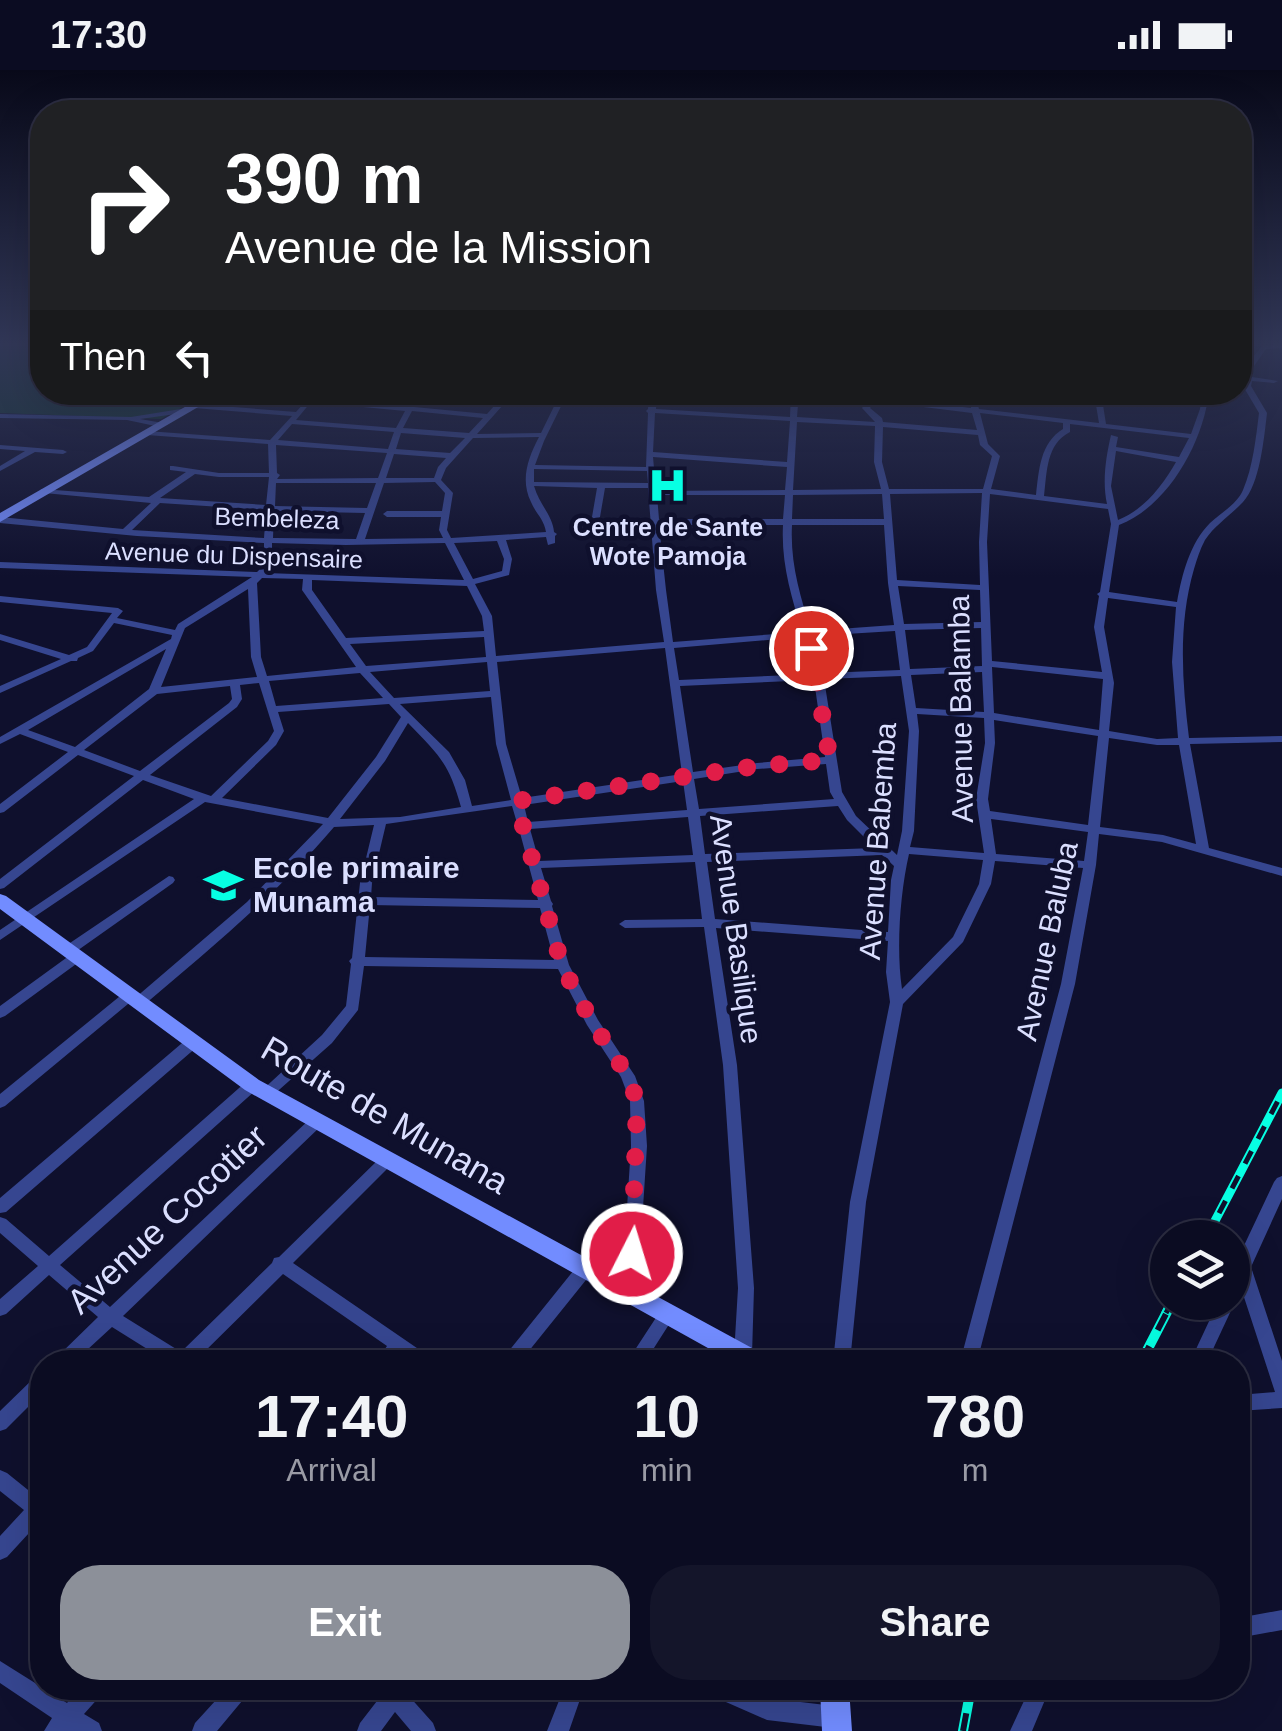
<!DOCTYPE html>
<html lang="en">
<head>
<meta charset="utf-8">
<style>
	:root { --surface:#0b0c22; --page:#14152a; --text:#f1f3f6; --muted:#9a9ba5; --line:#2b2c40; --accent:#8c9099 }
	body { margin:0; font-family:Arial,sans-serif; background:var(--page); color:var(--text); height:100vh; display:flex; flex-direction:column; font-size:38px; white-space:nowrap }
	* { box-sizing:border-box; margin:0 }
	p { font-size:32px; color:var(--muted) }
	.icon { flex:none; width:55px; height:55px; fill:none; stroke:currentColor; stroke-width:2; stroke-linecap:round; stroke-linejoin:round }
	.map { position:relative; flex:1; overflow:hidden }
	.drawer { position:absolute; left:30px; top:1280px; width:1220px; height:350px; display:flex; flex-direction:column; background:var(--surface); border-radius:40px; box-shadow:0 10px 40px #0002,0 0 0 2px var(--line) }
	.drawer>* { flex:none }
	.banner { position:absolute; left:30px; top:30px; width:1222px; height:305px; border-radius:40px; box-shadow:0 10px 40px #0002,0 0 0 2px var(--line); background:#202124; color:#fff; overflow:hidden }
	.buttons { position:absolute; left:1150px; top:1150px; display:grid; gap:20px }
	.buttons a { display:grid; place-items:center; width:100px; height:100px; border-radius:50%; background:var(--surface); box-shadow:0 10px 40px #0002,0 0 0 2px var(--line); font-size:50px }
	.pin { position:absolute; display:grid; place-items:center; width:85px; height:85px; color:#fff; margin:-42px; border:5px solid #fff; border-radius:50%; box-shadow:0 2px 10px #0007 }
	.me { position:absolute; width:110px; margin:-55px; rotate:5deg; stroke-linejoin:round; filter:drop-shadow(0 0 8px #0008) }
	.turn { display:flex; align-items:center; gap:35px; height:210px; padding:0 30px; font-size:45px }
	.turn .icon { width:130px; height:130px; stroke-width:2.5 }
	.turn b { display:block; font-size:70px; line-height:85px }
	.then { display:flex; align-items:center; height:95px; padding:0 30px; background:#0003; gap:20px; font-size:38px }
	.eta { display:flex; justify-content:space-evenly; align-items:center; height:170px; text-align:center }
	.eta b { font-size:60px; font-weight:800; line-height:70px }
	.action { display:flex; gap:20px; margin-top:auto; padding:20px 30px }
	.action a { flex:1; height:115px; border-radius:40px; background:var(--accent); color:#fff; font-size:40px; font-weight:800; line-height:115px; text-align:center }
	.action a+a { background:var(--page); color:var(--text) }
	.status { display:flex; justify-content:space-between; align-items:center; height:70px; padding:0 50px; background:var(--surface); direction:ltr }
	.status svg { height:28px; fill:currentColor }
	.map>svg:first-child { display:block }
	.green { fill:#11382e }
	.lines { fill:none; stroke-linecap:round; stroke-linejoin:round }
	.street { fill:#364690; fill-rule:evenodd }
	.secondary { fill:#728cff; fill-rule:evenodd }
	.rail-far1-casing { stroke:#07ffe3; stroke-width:9 }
	.rail-casing { stroke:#07ffe3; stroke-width:10 }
	.rail-far1 { stroke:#0f102d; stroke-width:5; stroke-dasharray:14; stroke-linecap:butt }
	.rail { stroke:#0f102d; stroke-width:6; stroke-dasharray:18; stroke-linecap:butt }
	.route { stroke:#e11d48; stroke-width:18; stroke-dasharray:0 32.4 }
	.labels { text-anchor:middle; stroke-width:9; stroke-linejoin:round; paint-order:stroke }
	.far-street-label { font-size:25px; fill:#dbdfff; stroke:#0f102d }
	.far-poi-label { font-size:25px; font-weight:bold; fill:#dbdfff; stroke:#0f102d }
	.street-label { font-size:30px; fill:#dbdfff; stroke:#0f102d }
	.poi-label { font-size:30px; font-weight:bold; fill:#dbdfff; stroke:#0f102d; text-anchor:start }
	.near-street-label { font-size:35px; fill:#dbdfff; stroke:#0f102d }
</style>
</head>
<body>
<div class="status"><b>17:30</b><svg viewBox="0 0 49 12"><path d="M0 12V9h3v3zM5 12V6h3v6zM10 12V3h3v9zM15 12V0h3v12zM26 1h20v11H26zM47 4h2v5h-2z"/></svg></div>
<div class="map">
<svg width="1282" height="1661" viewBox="0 0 1282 1661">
	<rect width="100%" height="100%" fill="#0f102d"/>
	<!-- green -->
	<path class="green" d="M0,274H42V322L208,323L161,349L0,343Z"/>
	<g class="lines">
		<!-- street -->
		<path class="street" d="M1282,274V278L1266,279L1254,296L1252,307L1278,311L1274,313L1252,311L1251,316L1267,343C1264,368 1260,414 1243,432C1231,445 1215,455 1205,470C1200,479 1197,489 1194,499C1178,554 1182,611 1189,668L1282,666V672L1190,674L1209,778L1282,798V806L1162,772L1099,764L1096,795L1075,914L977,1292H960L1061,914L1083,798L995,791L991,814L963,872L903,934L866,1132L850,1292H833L850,1132L890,932L886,902L888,871L716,858L737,995L754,1218L752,1285L749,1290L744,1292L737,1290L734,1285L738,1218L723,995L704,857L625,858L619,854L625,850L702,849L695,792L541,798L551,831L553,834L552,836L569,895L598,950L635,1006L644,1031L647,1076L640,1184L625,1223L619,1225L613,1223L611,1218L624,1184L631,1076L630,1031L621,1007L587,955L558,899L364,896L358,940L332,973L271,1027L266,1028L261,1027L259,1023L322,965L346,936L351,894L349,891L352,888L360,813L374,755L334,757C278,823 210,879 144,935H134L132,932L134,929L5,1036L0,1038V1024L125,922H135L137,925L135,928L247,832L323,754L205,732L0,870V860L194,729L143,710L4,818L0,819V809L134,706L78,685L4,742L0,743V734L68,682L20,664L0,674V667L171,569L172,565L114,553L93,581L78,588L77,591H71L0,623V616L61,589L0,570V564L69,585L87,577L112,543L0,532V526L118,538L123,541L117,548L175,560L178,554L252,507L0,498V492L257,502L264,495V473L137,466L0,453V447L123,459L151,433L44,423L40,421L41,419L149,427L186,402L170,400V396H173L219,403H269L268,374L147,365L143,363L147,361L270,370L292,346L194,338L190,336L194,334L296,342L305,332L218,322H251L407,336L414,322H421L414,337L487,344L495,335L487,322H494L503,335L477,364L541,363L561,322H568L544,371L535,395L646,397L648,343L646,341L648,339L649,322H657L656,339L790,347L791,322H799L797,347L875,352L862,338L875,322H882L878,327L971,338L968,322L1099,331L1153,325L1152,322H1159L1162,327L1158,329L1103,335L1106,354L1191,364L1200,339L1202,322H1209C1203,373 1168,436 1119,455L1109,522L1177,532C1182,504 1190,473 1210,453C1221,443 1237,434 1243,420C1253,397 1256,367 1259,343L1243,316L1245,310H1240V306H1245L1248,296L1252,290H1240V286H1254L1262,276ZM975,325L1096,335L1099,353L979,339ZM875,331L972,343L977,360L883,352L882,348L870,338ZM311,332L405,341L396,358L296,350ZM412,341L483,348L469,363L403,358ZM655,343L790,351L787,392L653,382ZM980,343L1063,353V359C1040,373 1039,400 1036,425L991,419L1000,386L988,374ZM797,352L875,356L874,392L881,419L793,420ZM292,354L394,362L388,379L278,370ZM1070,354L1189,368L1179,387L1116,377L1118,367L1111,365C1106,387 1102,411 1107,434L1044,426C1047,402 1046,374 1070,362ZM883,357L978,365L980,375L992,386L983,419H889L882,392ZM401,363L465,368L450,383L396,379ZM539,367C528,388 520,410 531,432C536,444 544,449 546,462L451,468L447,460L453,423L441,410L446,398L473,368ZM276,375L387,383L378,408L277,409L280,405L277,403ZM1116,381L1176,392C1163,415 1144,440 1118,450L1111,416ZM394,384L446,388L438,397L434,408H386ZM653,387L787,397L785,420L656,421ZM534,399L647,401L648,413L534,412ZM195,404L219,407H269L266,435L160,428ZM435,412L445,423L442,441H387L383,444L387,447H441L439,460L443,468L365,469L384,413ZM276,413H376L367,438L275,436ZM534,416L597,418L592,447L596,450L600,447L605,418H648L656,520L664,572L496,586L492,546L475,514L509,505L512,489L506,470L546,467L548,475L555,473V466L557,464L554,462C553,446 539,434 534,416ZM982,423L979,472L980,515L897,510L890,424ZM882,424L884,449H792L793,425ZM990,424L1108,439L1111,454L1100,522L1097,524L1099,526L1094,557L1102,602L992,591L987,472ZM657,425H785L783,449H659ZM160,433L266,440L264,468L132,460ZM274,441L365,443L356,469L276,468H273ZM659,455H783C781,493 791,525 802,562L673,572L666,520ZM792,455H884L888,513L894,555L811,561C800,525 790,493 792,455ZM497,471L504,489L502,501L473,509L454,473ZM272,473L346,475L445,473L464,510L266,503L272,495ZM262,508L303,509L302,520L356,597L267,606L261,587L257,513ZM312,510L467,516L482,546L484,561L346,568L312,520ZM898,516L980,520L981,552L904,554ZM248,519L251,587L257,607L161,617L185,558ZM1108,528L1176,537L1172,592L1178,668L1157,669L1109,661L1114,613L1104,557ZM981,558L982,596L910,599L905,560ZM895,561L900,600L823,603L813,566ZM484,567L486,587L366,596L350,574ZM803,567L813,604L679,610L674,578ZM665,578L682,704L522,728L506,674L497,592ZM166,579L149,619L75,677L28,660ZM487,592L490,621L394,628L370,602ZM992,597L1103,609L1099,660L994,643ZM982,602L984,642L916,638L911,605ZM360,603L383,628L276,636L269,611ZM901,606L909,661L902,761L897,785L856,746L842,722L824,609ZM814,610L825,687L757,693L693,702L680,616ZM259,613L274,661L268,671L211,726L150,705L237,637L242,629L240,615ZM230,616L232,629L229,633L140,701L84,680L157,624ZM491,627L496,674L511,730L472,736L465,710L449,682L400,634ZM389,634L401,647L376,687L328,748L222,728L276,675L284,661L278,642ZM917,644L984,648L985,673L976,729L984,783L910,777L914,761L919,661ZM994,650L1098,666L1088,755L990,741L988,729L995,673ZM408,653C439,685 449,693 461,737L400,747L340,749L385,691ZM1109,668L1157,675H1179L1196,774L1163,765L1100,757ZM826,694L830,722L834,729L699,739L694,709L757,699ZM683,711L687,740L528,752L524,735ZM512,736L517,753L515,756L519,759L538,830L371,827L372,813L386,754ZM838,736L847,750L875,778L705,784L700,746ZM688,747L693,785L539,791L530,759ZM991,749L1088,762L1084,791L996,784ZM909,784L983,790L979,814L953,867L902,919C896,879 900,823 909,784ZM882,785L894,796L891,810L888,862L715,849L707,792ZM370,835L540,838L554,890L365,887Z
			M187,338L191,340L190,342L140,349L163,353V357H160L127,350L0,348V344L131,347Z
			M0,375L63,380L67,382L63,384L35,382L0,401V396L25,381L0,379Z
			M169,806L173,807L175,810L173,813L74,883H83L85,886L83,889L5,946L0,948V936L73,883H64L62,880L64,877Z
			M193,967L198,968L200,972L198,976L6,1142L0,1143V1128L188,968Z
			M252,1010L257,1011L259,1015L257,1019L60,1195L110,1237L311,1048L316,1046L321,1048L323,1052L321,1056L123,1246L181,1282L272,1193L274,1188L279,1187L380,1088L385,1086L390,1088L393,1092L390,1096L293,1193L430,1287L432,1292H411L401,1285L394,1292H376L387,1276L283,1204L194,1292H168L112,1257L74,1292H55L57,1287L98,1247L49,1205L6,1244L0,1246V1229L38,1196L0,1163V1147L6,1149L49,1186L247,1011Z
			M1282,1106V1129L1251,1197L1282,1291V1338L1238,1341V1325L1275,1322L1241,1218L1238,1225L1233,1227L1235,1232L1207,1292H1190L1218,1232H1232V1201L1274,1112L1277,1108Z
			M584,1193L590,1195L592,1200L590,1205L520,1292H502L504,1287L578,1195Z
			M667,1238L673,1240L675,1245L645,1292H627L661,1240Z
			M42,1304V1323L6,1359L0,1361V1341L36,1306Z
			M0,1400L7,1403L38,1428L42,1426V1452L40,1451L7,1487L0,1490V1466L24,1440L0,1421Z
			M1282,1540V1560L1238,1568V1548Z
			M0,1591L67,1633L80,1618H104L101,1625L84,1644L99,1653L102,1661H44L52,1648L0,1613Z
			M227,1618H250L247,1625L217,1661H192L195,1653Z
			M387,1618H410L408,1625L433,1653L436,1661H411L395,1642L381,1661H357L360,1653Z
			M564,1618H584L569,1661H547Z
			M707,1618H741L767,1628L834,1636L841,1640L845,1647L841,1654L834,1658L767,1650L710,1625Z
			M1030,1618H1050L1032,1661H1010Z"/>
		<!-- secondary -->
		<path class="secondary" d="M211,322H224L0,452V443Z
			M0,824L6,826L259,1010L763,1284L766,1292H733L245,1020L0,839Z
			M820,1618H849L852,1661H822Z"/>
		<defs>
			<path id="rail-far1" d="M1206,1168L1282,1023
				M1166,1243L1172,1232"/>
			<path id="rail" d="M1141,1292L1168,1240
				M963,1661L971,1618"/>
		</defs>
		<!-- rail-far1 casing -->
		<use href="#rail-far1" class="rail-far1-casing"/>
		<!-- rail casing -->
		<use href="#rail" class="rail-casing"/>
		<!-- rail-far1 -->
		<use href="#rail-far1" class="rail-far1"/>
		<!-- rail -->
		<use href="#rail" class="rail"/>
	</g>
	<!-- sky -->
	<linearGradient id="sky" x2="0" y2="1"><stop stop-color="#080919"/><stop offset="0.54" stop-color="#313757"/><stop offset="1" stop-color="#313757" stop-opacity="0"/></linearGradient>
	<rect width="1282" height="507" fill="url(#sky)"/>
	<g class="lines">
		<!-- route -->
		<path class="route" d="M632,1184L637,1031L628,1006L592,952L562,896L516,731L757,696L830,690L811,578"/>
	</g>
	<!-- icons -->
	<defs>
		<symbol id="hospital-bare" viewBox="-9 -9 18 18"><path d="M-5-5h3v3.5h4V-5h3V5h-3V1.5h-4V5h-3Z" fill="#07ffe3" stroke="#0f102d" stroke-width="2.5" paint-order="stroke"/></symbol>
		<symbol id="school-bare" viewBox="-9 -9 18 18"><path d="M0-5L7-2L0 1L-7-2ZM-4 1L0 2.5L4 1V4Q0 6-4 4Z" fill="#07ffe3" stroke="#0f102d" stroke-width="2.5" paint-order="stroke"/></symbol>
	</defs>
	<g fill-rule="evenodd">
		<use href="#hospital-bare" x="640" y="388" width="55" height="55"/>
		<use href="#school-bare" x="196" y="788" width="55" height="55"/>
	</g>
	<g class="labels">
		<!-- far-street labels -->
		<g class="far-street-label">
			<text transform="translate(277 448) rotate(2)" y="9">Bembeleza</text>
			<text transform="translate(234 485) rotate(2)" y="9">Avenue du Dispensaire</text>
		</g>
		<!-- far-poi labels -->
		<g class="far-poi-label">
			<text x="668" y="466">Centre de Sante<tspan x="668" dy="29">Wote Pamoja</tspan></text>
		</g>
		<!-- street labels -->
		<g class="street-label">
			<text transform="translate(961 639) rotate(-91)" y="10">Avenue Balamba</text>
			<text transform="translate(878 771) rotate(-86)" y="10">Avenue Babemba</text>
			<text transform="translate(736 859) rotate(82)" y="10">Avenue Basilique</text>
			<text transform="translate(1047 871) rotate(-78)" y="10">Avenue Baluba</text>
		</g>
		<!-- poi labels -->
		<g class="poi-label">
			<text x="253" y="808">Ecole primaire<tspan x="253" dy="34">Munama</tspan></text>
		</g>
		<!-- near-street labels -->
		<g class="near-street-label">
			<text transform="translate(385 1045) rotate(30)" y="12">Route de Munana</text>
			<text transform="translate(167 1149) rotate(-43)" y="12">Avenue Cocotier</text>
		</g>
	</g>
</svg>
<div class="buttons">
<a><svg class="icon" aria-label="layers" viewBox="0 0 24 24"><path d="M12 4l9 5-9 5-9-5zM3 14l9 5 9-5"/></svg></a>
</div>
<div class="pin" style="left:811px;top:578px;background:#d93025"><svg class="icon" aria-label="arrive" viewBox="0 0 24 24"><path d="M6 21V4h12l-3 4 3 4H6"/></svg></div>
<svg class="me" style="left:632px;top:1184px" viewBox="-20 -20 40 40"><circle r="17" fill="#e11d48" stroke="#fff" stroke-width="3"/><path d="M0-11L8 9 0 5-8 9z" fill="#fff"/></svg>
<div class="banner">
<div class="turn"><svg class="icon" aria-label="right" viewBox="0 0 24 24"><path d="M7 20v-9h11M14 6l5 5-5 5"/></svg><div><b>390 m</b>Avenue de la Mission</div></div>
<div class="then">Then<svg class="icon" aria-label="left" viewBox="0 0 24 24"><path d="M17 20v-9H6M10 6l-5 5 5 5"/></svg></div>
</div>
<section class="drawer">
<div class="eta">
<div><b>17:40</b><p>Arrival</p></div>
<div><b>10</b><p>min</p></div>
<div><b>780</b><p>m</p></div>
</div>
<div class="action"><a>Exit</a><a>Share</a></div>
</section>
</div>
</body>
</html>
